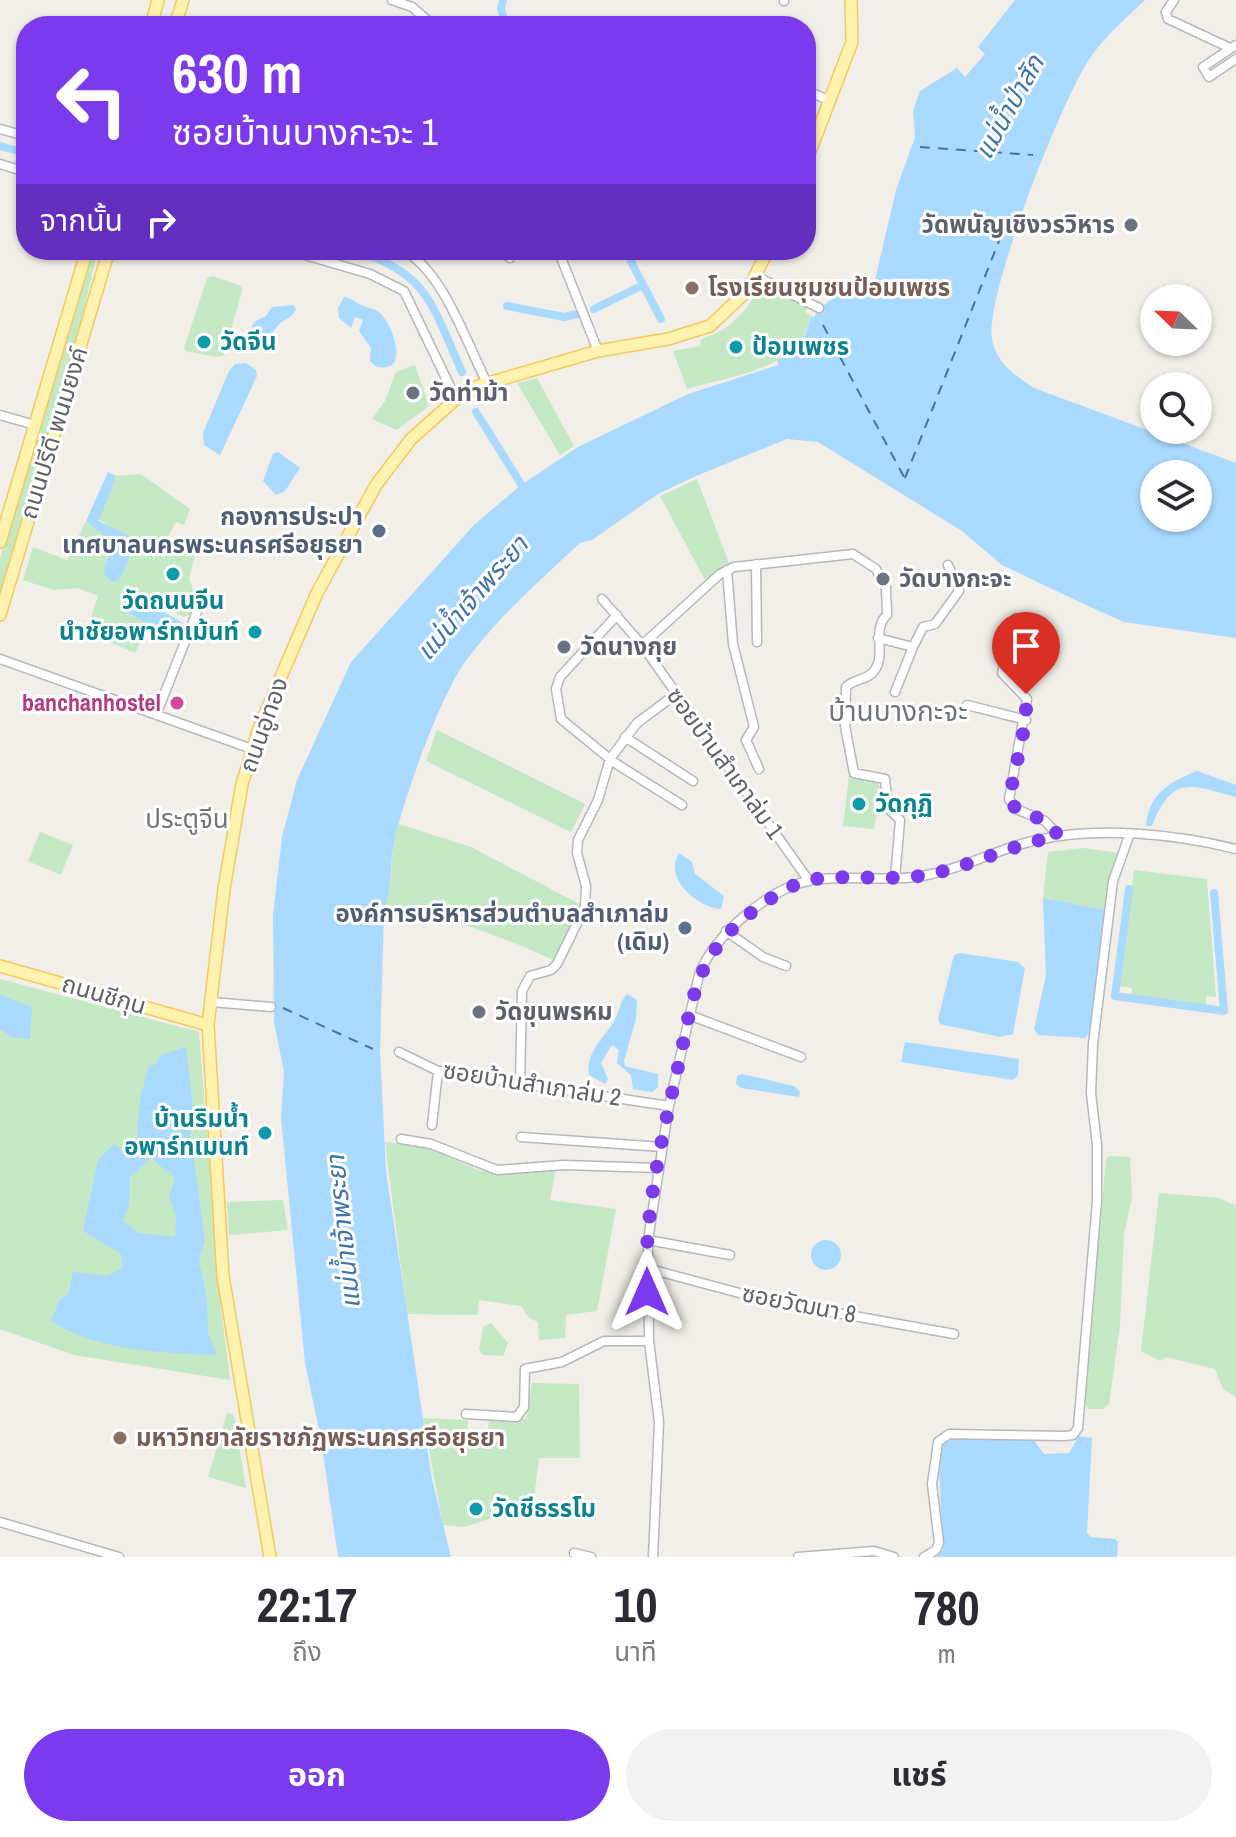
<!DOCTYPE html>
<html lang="th">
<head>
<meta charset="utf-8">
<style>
	:root { --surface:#fff; --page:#f2f2f3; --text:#2b2b33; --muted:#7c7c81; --accent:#7c3aed }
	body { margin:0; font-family:"Archivo Narrow","Noto Sans Thai",sans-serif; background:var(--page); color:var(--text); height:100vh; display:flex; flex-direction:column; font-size:30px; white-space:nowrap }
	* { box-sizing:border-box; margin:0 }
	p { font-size:26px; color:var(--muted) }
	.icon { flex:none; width:44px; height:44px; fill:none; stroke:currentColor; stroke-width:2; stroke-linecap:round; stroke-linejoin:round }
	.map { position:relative; height:1557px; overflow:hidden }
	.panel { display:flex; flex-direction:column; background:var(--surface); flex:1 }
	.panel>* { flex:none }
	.top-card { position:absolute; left:16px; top:16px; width:800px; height:244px; border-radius:32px; box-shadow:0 2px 6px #0004; background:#7c3aed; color:#fff; overflow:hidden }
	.needle { width:52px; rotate:293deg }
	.fabs { position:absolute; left:1140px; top:284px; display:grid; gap:16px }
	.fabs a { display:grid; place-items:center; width:72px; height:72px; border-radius:50%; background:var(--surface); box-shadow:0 2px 6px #0004; font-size:40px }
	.pin { position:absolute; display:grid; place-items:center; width:68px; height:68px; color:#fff; margin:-82px -34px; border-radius:50% 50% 50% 0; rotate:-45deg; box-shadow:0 0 8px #0007 }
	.pin .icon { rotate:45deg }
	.me { position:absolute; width:88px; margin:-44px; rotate:0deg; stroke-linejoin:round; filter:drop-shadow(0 0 6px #0008) }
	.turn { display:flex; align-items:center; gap:28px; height:168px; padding:0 24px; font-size:36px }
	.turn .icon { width:104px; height:104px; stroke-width:2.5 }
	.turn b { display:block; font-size:56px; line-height:68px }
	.then { display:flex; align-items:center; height:76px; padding:0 24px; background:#0003; gap:16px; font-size:30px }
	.eta { display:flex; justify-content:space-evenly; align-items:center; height:136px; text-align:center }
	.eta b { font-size:48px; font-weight:700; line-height:56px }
	.action { display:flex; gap:16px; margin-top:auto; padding:16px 24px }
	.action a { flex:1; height:92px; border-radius:48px; background:var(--accent); color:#fff; font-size:32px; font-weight:700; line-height:92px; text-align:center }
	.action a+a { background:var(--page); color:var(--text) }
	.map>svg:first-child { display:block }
	.green { fill:#c5e8c5 }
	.water { fill:#aadaff; fill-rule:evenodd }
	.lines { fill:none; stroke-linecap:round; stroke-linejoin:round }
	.canal { stroke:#aadaff; stroke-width:8 }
	.ferry { stroke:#4174aa; stroke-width:2; stroke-dasharray:10 8; stroke-linecap:butt }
	.minor-casing { stroke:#b5b8bc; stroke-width:11 }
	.major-casing { stroke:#f2c960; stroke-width:14 }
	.minor { stroke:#fff; stroke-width:8 }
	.major { stroke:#fff2af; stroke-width:11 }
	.route { stroke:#7c3aed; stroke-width:14; stroke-dasharray:0 25.2 }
	.worship-dot { fill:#6b7280; stroke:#fff; stroke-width:3 }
	.education-dot { fill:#8d6e63; stroke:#fff; stroke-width:3 }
	.culture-dot { fill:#0f9aa8; stroke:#fff; stroke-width:3 }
	.service-dot { fill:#5c6f8a; stroke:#fff; stroke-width:3 }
	.hotel-dot { fill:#d1479c; stroke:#fff; stroke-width:3 }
	.labels { text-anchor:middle; stroke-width:6; stroke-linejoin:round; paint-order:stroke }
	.worship-label { font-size:24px; font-weight:bold; fill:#5b616d; stroke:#fff; text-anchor:start }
	.education-label { font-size:24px; font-weight:bold; fill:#785e54; stroke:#fff; text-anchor:start }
	.culture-label { font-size:24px; font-weight:bold; fill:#0d838f; stroke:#fff; text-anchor:start }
	.street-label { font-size:24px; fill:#5f6368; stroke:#fff }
	.service-label { font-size:24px; font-weight:bold; fill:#4e5e75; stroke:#fff; text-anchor:end }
	.hotel-label { font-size:24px; font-weight:bold; fill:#b23c85; stroke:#fff; text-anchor:end }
	.water-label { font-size:26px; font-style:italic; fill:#4174aa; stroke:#fff }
	.neighbourhood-label { font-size:26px; fill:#70757a; stroke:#fff }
	.quarter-label { font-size:28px; fill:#70757a; stroke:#fff }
</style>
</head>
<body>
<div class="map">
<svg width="1236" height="1557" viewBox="0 0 1236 1557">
	<rect width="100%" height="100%" fill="#f1efe8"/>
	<!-- green -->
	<path class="green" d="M95,250H98L79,330L0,596V558L75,305Z
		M213,276L241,286L242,291L224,355L216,357L186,351L184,348L207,278Z
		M764,283L809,305L805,312L811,316C800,370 733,375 687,389L673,351L701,346L700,341C707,335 717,334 724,329C741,318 753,299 764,283Z
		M415,365L429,406L397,430L372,419L385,401L396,372Z
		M537,378L574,446L560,455L517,383Z
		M141,474L190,509L184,525L176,522L158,554L164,558L173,547H181L195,556L189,579L198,602L190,615L183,617L143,593L133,594L124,611L149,625L135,653L86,632L98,596L78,588L53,590L23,580L33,547L67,560L86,521L116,544L105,567L135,546L97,517L116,476Z
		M697,479L729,563L705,580L660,496Z
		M437,730L585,804L571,832L426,761Z
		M849,776L876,779L881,790L874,829L843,826Z
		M399,824L471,847L583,906L553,960C511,940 430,908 384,910C394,881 389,852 399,824Z
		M40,832L73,845L61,875L28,861Z
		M1083,848L1119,853L1109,880L1105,910L1043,898L1048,852Z
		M1134,870L1207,879L1216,997L1206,996V1006L1131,996L1132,988L1120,986Z
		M0,979L199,1032L220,1300L230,1380L74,1355L0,1329Z
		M385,1142L424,1146L481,1171L556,1168L550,1200L616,1209L597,1311L566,1315L565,1338L539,1340L538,1322L529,1318L521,1306L479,1300L478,1315L407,1314Z
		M1110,1156L1130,1157L1132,1199L1124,1233L1120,1325L1109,1404L1103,1409H1088L1085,1404L1106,1158Z
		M1159,1193L1219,1198L1236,1206V1397L1223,1389L1215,1369L1166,1357L1160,1361L1141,1351Z
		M283,1200L288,1230L229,1235L227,1202Z
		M491,1323L508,1343L503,1356L483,1355L479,1349L483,1327Z
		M532,1383L579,1384L580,1458H539L533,1505L464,1527L443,1525L423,1418L468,1420V1437L487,1439L489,1420L526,1419Z
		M227,1413L234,1415L246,1488L208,1477Z"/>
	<!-- water -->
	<path class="water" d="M1015,0H1145C1126,18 1105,36 1090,58C1063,97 984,296 992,339C996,363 1016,376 1034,388L1236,463V638L1124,622L1086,605L1002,565L962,531L818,442L787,439L696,476L658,494L592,540L580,543C539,581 498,617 465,662C440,697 405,795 395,838C389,863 393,886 384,910L380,1051L386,1171L432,1479L451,1557H338L321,1439L305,1363L281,1118L284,1072L274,1022L273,915L282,837L297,780L351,662L474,525L521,485L578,447L688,394L778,365L777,360C797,352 807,336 811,316L814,317C826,298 850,286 872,293L896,190L915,137L913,111L920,91L957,68L965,77L985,54L978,47ZM1154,474H1198V518H1154Z
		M344,297C352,298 354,302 361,305C366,308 374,308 379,312C394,325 411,377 375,366L370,361L371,348L359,331L363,320L355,317L351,328L339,318L338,308Z
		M293,305L296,309C290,321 283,318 276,328C269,336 267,346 260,351L249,348L246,340L254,322L266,316L272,307Z
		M246,363L256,370L257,376L220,455L204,445L203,433L229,371L235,364Z
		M278,452L300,468L285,491L276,495L263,481L273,454Z
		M108,472L116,476L99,521L134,538L135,546L119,580L113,582L105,576L104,567L115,544L86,521Z
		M133,594L183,623L186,628L182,638L177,640L124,611L121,606L126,595Z
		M1197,771L1236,785V797C1191,785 1172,774 1152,826H1146C1148,794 1171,781 1197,771Z
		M679,853L692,862L695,874L724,896L721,909C697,907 663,878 679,853Z
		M1043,898L1105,910L1089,1033L1085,1038L1038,1035L1034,1029L1046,976Z
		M960,953L1018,962L1025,968L1013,1034L1000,1037L940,1024L938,1019L954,955Z
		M627,994L637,1000L636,1019L624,1061L625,1066L658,1074V1087L652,1092L633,1089L631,1075L617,1063L619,1050L612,1045L601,1063L608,1079L605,1084L589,1075C585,1054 602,1040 613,1023C619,1013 620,1001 627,994Z
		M0,995L32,1007L30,1039L11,1037L0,1029Z
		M905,1042L1019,1059L1018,1075L1013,1080L901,1062Z
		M186,1047L194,1116L190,1132L205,1240L199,1261L207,1299L208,1333L217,1355C164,1353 96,1351 51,1321L60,1299L68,1295L73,1272L107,1276L123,1268L120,1253L83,1231L98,1160L114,1144L125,1154L136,1150L140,1098L149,1066L157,1063L160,1055ZM151,1158L175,1178L169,1198L176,1216L175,1237L139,1233L123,1221L129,1204L130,1177Z
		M742,1074L794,1086L800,1092L799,1097L741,1088L736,1084L737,1076Z
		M811 1255a15 15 0 1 1 30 0a15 15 0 1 1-30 0Z
		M1079,1436L1092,1438L1087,1533L1091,1537L1115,1539L1118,1542L1117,1557H935L943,1550L938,1448L947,1438L1033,1439L1044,1454L1069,1453Z"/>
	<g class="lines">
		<!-- canal -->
		<path class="canal" d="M503,0L501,9L506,26
			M0,146L26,153
			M353,250C428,272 432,305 462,372
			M625,250L661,319
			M507,306L564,317L577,314
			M594,309L643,285
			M476,412L526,492
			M1129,889L1115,996L1224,1011L1214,893"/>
		<!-- ferry -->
		<path class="ferry" d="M920,147L1033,155
			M823,325L904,477
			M905,478L1001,236
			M283,1008L373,1049"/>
		<defs>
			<path id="minor" d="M392,0L412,7L434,26
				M1174,0L1166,12L1168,19L1230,48
				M784,1V0
				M1236,45L1203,67L1209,77L1236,59
				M812,93L831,101
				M0,129L26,136
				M0,164L26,172
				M288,250L370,274L404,291L456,399
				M402,250C442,268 467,344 487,383
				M499,250L510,258
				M558,250L598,351
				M756,276L819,308
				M0,415L35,425
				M756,564L757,642
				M727,570L733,644L754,727L746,740L759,769
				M602,599L642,645L809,881
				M617,615L560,677L556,689L561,719L615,763L682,805
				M1016,618L1002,673L1027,699L1009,799L1016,809L1045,821L1059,836
				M878,638L913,647L923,627L935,624L959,591L948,565
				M642,645L720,574L734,567L853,554L876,569L886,588L887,615C871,629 887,655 874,671C868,680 853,679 846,687L845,726L854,773L885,779L888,808L900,820L895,879
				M0,659L252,749
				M895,692L913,647
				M967,705L1026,720
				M156,715L198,609
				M625,737L693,781
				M726,931L763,957L786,966
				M211,1002L271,1007
				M689,1015L801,1057
				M399,1052L438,1071L669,1106
				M520,1085L522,991L530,976L551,970L557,964L585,907L586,886L577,853L578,840L598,800L610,759L637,723L676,694
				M432,1125L438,1071
				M521,1137L662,1147
				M401,1139L431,1144L497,1170L564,1165L658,1168
				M648,1240L730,1255
				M646,1268L765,1300L954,1334
				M466,1414L517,1417L524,1407L525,1369L562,1362L604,1341H649
				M0,1522L119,1557
				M574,1553L591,1557
				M653,1557L659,1422L649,1341L648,1240L669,1106L699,975C714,935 769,888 812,880C850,874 889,883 927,875C965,868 999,848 1037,840C1099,826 1175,834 1236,849
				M798,1557L874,1551L894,1557
				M924,1557L936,1550L939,1543L932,1484L938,1442L949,1434L1065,1436L1073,1435L1078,1428L1097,1201V1145L1091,1093L1093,1044L1113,881L1129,836"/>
			<path id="major" d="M151,26L158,0
				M175,26L183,0
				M806,162L852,42L851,0
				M0,542L87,250
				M0,615L109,250
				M0,966L208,1025
				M270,1557L223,1276L208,1025L224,889L242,784L259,728L317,593L376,485L411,439L456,399L478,386L598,351L668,339L710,326L748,290L768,250"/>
		</defs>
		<!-- minor casing -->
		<use href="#minor" class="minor-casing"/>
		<!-- major casing -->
		<use href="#major" class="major-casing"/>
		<!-- minor -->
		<use href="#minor" class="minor"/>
		<!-- major -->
		<use href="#major" class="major"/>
	</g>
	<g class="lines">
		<!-- route -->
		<path class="route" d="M647,1292C643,1221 660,1146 676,1076C693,1005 690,960 752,912C769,899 789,885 810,880C848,873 887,882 925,875C971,867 1012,844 1059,836L1045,821L1016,809L1009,799L1026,720V694"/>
	</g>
	<!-- markers -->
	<g class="worship-dot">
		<circle cx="1131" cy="225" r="8"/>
		<circle cx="413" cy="393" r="8"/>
		<circle cx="883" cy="579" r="8"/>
		<circle cx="564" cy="647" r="8"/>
		<circle cx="479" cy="1012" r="8"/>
	</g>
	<g class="education-dot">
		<circle cx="692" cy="288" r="8"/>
		<circle cx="120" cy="1438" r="8"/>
	</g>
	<g class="culture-dot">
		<circle cx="204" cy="342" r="8"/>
		<circle cx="736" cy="347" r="8"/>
		<circle cx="173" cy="574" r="8"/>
		<circle cx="255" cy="632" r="8"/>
		<circle cx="859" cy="804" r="8"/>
		<circle cx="265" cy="1133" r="8"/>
		<circle cx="476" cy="1509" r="8"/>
	</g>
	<g class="service-dot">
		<circle cx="379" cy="531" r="8"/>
		<circle cx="685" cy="928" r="8"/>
	</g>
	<circle class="hotel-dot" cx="177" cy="703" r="8"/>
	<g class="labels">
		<!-- worship labels -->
		<g class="worship-label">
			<text x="1115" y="233" text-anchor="end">วัดพนัญเชิงวรวิหาร</text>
			<text x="429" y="401">วัดท่าม้า</text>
			<text x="899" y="587">วัดบางกะจะ</text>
			<text x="580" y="655">วัดนางกุย</text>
			<text x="495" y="1020">วัดขุนพรหม</text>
		</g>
		<!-- education labels -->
		<g class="education-label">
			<text x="708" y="296">โรงเรียนชุมชนป้อมเพชร</text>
			<text x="136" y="1446">มหาวิทยาลัยราชภัฏพระนครศรีอยุธยา</text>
		</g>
		<!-- culture labels -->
		<g class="culture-label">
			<text x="220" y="350">วัดจีน</text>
			<text x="752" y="355">ป้อมเพชร</text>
			<text x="173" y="609" text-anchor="middle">วัดถนนจีน</text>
			<text x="239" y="640" text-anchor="end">นำชัยอพาร์ทเม้นท์</text>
			<text x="875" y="812">วัดกุฏิ</text>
			<text x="249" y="1127" text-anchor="end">บ้านริมน้ำ<tspan x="249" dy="28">อพาร์ทเมนท์</tspan></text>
			<text x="492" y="1517">วัดชีธรรโม</text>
		</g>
		<!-- street labels -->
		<g class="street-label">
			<text transform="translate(54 433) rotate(-73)" y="8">ถนนปรีดี พนมยงค์</text>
			<text transform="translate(264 725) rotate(-70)" y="8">ถนนอู่ทอง</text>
			<text transform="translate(725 763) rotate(54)" y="8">ซอยบ้านสำเภาล่ม 1</text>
			<text transform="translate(104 995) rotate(16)" y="8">ถนนชีกุน</text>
			<text transform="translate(532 1084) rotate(9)" y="8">ซอยบ้านสำเภาล่ม 2</text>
			<text transform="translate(799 1304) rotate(11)" y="8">ซอยวัฒนา 8</text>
		</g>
		<!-- service labels -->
		<g class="service-label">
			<text x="363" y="525">กองการประปา<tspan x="363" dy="28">เทศบาลนครพระนครศรีอยุธยา</tspan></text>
			<text x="669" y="922">องค์การบริหารส่วนตำบลสำเภาล่ม<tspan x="669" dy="28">(เดิม)</tspan></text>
		</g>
		<!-- hotel labels -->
		<g class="hotel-label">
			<text x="161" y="711">banchanhostel</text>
		</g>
		<!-- water labels -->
		<g class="water-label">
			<text transform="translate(1009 107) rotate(-61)" y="9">แม่น้ำป่าสัก</text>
			<text transform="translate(472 598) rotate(-49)" y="9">แม่น้ำเจ้าพระยา</text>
			<text transform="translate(343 1232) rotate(-96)" y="9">แม่น้ำเจ้าพระยา</text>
		</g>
		<!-- neighbourhood labels -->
		<g class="neighbourhood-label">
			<text x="187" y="828">ประตูจีน</text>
		</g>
		<!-- quarter labels -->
		<g class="quarter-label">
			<text x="898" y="721">บ้านบางกะจะ</text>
		</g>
	</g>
</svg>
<div class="fabs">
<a><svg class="needle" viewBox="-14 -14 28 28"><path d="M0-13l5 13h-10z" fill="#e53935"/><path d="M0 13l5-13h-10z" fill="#7c7c81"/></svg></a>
<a><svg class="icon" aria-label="search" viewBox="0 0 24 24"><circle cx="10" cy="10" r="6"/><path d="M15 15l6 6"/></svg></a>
<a><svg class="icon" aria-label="layers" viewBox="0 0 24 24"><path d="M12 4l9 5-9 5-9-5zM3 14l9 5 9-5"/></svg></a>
</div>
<div class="pin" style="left:1026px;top:694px;background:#d93025"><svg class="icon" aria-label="arrive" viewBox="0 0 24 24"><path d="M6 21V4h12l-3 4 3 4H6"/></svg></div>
<svg class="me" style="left:647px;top:1292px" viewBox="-20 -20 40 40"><path d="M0-17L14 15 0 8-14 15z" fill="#7c3aed" stroke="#fff" stroke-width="4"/></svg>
<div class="top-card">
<div class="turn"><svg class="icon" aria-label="left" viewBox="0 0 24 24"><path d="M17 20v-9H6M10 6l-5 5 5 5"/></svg><div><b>630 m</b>ซอยบ้านบางกะจะ 1</div></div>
<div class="then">จากนั้น<svg class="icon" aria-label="right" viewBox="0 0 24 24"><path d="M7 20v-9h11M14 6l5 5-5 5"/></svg></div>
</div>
</div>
<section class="panel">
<div class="eta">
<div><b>22:17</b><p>ถึง</p></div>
<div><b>10</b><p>นาที</p></div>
<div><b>780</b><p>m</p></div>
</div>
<div class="action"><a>ออก</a><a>แชร์</a></div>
</section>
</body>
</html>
